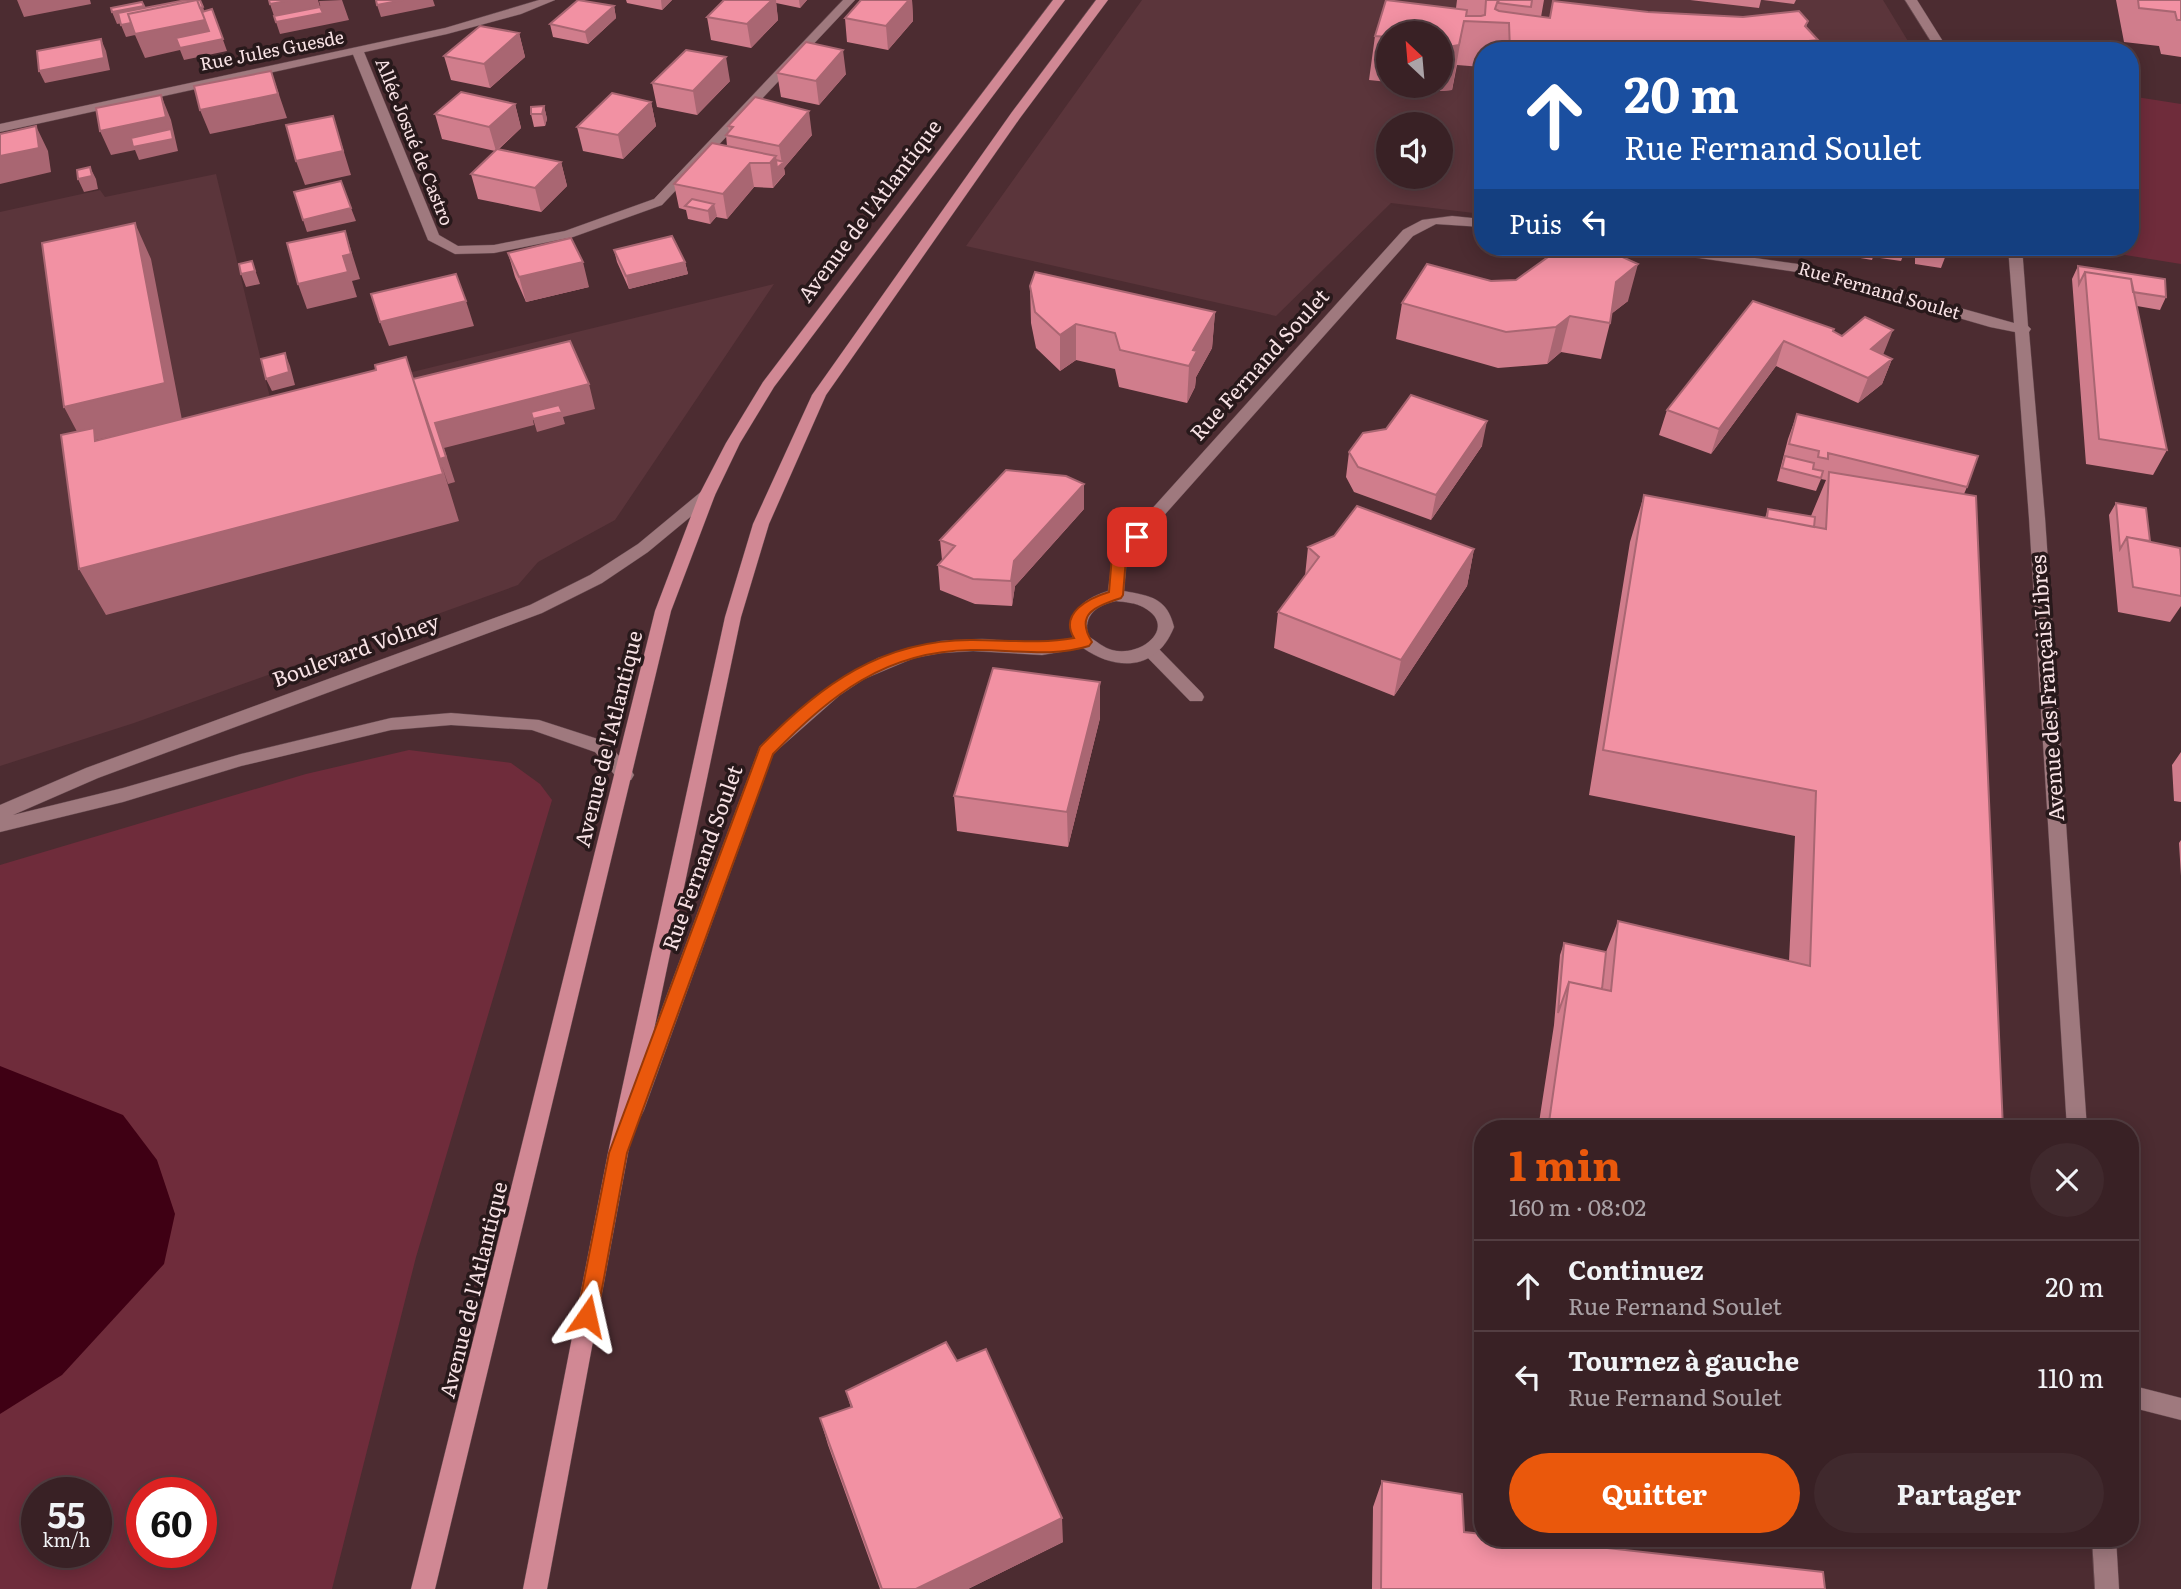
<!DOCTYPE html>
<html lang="fr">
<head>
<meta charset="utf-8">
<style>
	:root { --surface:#392125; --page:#40292d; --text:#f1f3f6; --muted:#aba3a7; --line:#533e42; --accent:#ea580c }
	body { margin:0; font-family:Literata,serif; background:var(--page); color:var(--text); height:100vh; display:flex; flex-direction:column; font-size:26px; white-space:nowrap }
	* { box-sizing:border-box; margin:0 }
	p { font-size:23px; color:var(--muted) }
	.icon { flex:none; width:38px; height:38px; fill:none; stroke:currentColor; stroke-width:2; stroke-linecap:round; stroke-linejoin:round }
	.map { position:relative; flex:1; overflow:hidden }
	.panel { position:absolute; left:1474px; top:1120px; width:665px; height:427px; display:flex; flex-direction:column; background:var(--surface); border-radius:28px; box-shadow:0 4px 18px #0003,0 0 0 2px var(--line) }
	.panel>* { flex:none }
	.top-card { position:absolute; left:1474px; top:42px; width:665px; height:214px; border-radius:28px; box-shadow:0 4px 18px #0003,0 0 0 2px var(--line); background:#1a4fa0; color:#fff; overflow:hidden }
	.needle { width:46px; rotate:334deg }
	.controls { position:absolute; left:1376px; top:21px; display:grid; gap:14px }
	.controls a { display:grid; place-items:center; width:77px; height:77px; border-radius:50%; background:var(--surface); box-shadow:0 4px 18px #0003,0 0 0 2px var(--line); font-size:35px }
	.speed { position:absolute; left:21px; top:1477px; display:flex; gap:14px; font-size:35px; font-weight:700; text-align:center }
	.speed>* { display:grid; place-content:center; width:91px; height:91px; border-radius:50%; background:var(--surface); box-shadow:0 4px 18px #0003,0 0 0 2px var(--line); line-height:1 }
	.speed small { font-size:18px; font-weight:400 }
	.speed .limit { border:10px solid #d22; background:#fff; color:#111 }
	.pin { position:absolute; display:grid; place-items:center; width:60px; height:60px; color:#fff; margin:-30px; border-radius:14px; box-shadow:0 4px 10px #0006 }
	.me { position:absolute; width:77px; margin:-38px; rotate:11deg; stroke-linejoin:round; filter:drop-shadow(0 0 5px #0008) }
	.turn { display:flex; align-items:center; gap:24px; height:147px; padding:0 35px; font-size:32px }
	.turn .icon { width:91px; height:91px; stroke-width:2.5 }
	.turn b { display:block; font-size:49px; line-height:60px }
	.then { display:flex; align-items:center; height:66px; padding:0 35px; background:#0003; gap:14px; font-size:26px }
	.round { display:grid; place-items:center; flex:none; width:74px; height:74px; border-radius:37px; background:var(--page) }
	.summary { display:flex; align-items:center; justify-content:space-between; height:119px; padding:0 35px }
	h1 { font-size:42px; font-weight:700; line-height:52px; color:var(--accent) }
	.cta { display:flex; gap:14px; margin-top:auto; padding:14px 35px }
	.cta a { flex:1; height:80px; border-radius:42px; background:var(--accent); color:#fff; font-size:28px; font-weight:700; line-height:80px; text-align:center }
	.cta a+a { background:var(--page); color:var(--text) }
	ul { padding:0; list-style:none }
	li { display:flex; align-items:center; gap:21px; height:91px; padding:0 35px; border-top:2px solid var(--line) }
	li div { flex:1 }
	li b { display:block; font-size:26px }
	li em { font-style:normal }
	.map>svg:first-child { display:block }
	.built { fill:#5b353b; fill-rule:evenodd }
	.green { fill:#6f2c3b; fill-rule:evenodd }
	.water { fill:#3f0014 }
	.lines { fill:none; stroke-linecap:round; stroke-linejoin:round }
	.lane-casing { stroke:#65494e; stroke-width:1 }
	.street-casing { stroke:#65494e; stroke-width:1 }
	.secondary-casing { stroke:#65494e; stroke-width:1 }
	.primary-casing { stroke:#65494e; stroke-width:1 }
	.lane { fill:#9f797e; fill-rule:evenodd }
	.street { fill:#9f797e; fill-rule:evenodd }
	.secondary { fill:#9f797e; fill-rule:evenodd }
	.primary { fill:#d18894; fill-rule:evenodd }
	.wall { fill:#d07d8c }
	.shaded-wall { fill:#a96672 }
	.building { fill:#f291a3; stroke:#a96672; stroke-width:2 }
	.route { fill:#ea580c; stroke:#983908; stroke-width:2 }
	.labels { text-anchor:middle; stroke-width:7; stroke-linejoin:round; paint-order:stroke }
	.far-street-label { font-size:18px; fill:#f8e2e5; stroke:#28191b }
	.street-label { font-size:21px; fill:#f8e2e5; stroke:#28191b }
</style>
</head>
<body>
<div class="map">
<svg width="2181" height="1589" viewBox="0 0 2181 1589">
	<rect width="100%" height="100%" fill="#4c2c31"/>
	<!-- built -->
	<path class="built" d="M1142,0H1883L1914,51H1482V214L1391,203L1276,316L966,246ZM1388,33H1440V86H1388ZM1388,124H1440V177H1388Z
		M216,174L272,406L774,284L615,520L538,562L518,585L134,723L0,766V212L100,190L105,197Z"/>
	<!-- green -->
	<path class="green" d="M2130,96L2181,104V264L2082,248L2130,247Z
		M409,750L511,763L540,784L552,800L416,1257L332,1589H0V865L306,774ZM37,1493H96V1552H37ZM142,1493H201V1552H142Z"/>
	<!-- water -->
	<path class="water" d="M0,1066L123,1115L157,1160L175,1214L164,1264L62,1375L0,1414Z"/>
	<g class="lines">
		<defs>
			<path id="lane" d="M1151,645L1157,647L1202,693L1204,697L1202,701H1190L1145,655L1143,651L1145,647Z"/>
			<path id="street" d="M843,0H855L662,205L573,237L494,253L455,254L428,240L352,52L358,49L364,52L439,235L458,246L494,245L565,231L654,199Z
				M1905,0H1917L1949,51H1937Z
				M1452,216L1482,219V227L1436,224L1413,236L1127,557L1124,591C1151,596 1167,598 1174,627C1157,670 1118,672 1083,648L1042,655L973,651L941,653L914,658L864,679L840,695L773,754L644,1110L641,1116L634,1119L627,1116L624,1110L760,746L828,687L878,658L941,641L982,639L1042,643L1073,638C1066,612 1085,598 1108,591L1113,552L1403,230L1422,220ZM1116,601C1125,602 1136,603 1143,607C1179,626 1142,658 1112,650C1104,648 1096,641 1088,636C1083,615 1097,605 1116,601Z
				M1643,247H1676L1805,265L2014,323L2008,247H2022L2028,326L2031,329L2029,332L2045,518L2087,1129H2067L2029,518L2015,332L1990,327L1804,273L1650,251Z
				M2130,1385L2181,1398V1420L2130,1407Z
				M2092,1538H2116L2119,1589H2095Z"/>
			<path id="secondary" d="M539,0H555L521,14L447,34L0,132V124L445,28Z
				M707,490L712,491L715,495L712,499L648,552L602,583L542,613L98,778L13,815L123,788L241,754L391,718L451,713L539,720L607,742L631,770L634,775L631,780H619L595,752L532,730L451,725L391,730L241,766L123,802L0,832V805L86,768L530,605L590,575L638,544L702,491Z"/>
			<path id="primary" d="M1053,0H1065L774,387L740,443L715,495L671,611L435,1589H411L655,611L699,495L726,443L763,382Z
				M1096,0H1108L1020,118L826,395L769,524L741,617L628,1153L547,1589H523L608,1153L725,617L753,524L812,395L1012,112Z"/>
		</defs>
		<!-- lane casing -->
		<use href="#lane" class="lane-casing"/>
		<!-- street casing -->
		<use href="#street" class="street-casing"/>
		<!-- secondary casing -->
		<use href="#secondary" class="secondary-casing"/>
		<!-- primary casing -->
		<use href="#primary" class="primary-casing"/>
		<!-- lane -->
		<use href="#lane" class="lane"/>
		<!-- street -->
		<use href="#street" class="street"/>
		<!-- secondary -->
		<use href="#secondary" class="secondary"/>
		<!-- primary -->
		<use href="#primary" class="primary"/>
	</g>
	<!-- wall -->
	<path class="wall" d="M626,0H672L662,10L627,3Z
		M724,0H807L800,8L776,3L778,20L751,48L711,40L707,17Z
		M861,0H912L913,21L888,50L847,42L845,18Z
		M1457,0H1544L1541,17L1550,18L1648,12L1806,27L1815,51H1482V67L1457,65L1452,90L1441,91L1420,89V86H1440V33H1388V82L1369,80L1375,36L1456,8Z
		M1690,0H1761L1759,8Z
		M1763,0H1796L1794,4Z
		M2116,0H2181V57L2161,54L2159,46L2124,42Z
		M614,6L616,18L588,44L553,37L550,24Z
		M519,33L525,57L490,88L451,80L444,56Z
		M777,73L846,74L819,105L781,97Z
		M730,81L697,115L657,107L652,83Z
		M651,102L656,126L623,159L583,151L577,127Z
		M515,104L521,128L498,150L561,162L567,186L541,212L478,199L471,174L495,151L442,139L435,114Z
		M544,106L547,119L545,126L534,127L531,114Z
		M728,126L812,135L784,168L785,174L773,188L754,187L727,219L716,217L710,224L688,219L686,210L679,208L674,184L727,146L726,135L729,132Z
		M1797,247H1949L1941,268L1915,264V258L1903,256L1901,261L1873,257L1872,260Z
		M614,250L685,262L688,274L629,289L617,262Z
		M508,253L589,287L526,302L515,277Z
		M2078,266L2166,297L2160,310L2137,306L2167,450L2153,475L2086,464L2072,279Z
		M1030,286L1215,312L1212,348L1196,377L1195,387L1187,403L1119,387L1115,369L1076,360L1060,371L1036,348L1031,323Z
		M1628,301L1611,314L1610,323L1601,359L1561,352L1547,364L1498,368L1396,339L1402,303Z
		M1753,301L1833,332L1892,359L1882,384L1858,403L1776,366L1711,454L1659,435L1667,410Z
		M1797,414L1967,487L1964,494L2003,1129H1538L1554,1025L1560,955L1564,943L1606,952L1618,921L1789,961L1795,836L1589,795L1630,542L1644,495L1765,518L1768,509L1811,516L1826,480L1821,479L1816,491L1777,481L1788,439Z
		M1482,446L1431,520L1354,492L1346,477L1349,452Z
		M2116,503L2150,541L2181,558V606L2170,622L2118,612L2109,515Z
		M1084,509L1015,586L1012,606L975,604L940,590L938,565L942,560L940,540Z
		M1308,547L1474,549L1467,586L1394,696L1274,648L1278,612L1305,576Z
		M1100,682V718L1068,847L957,831L954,796Z
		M2181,752V802L2174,801L2172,765Z
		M2181,840V876L2179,843Z
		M957,1361L1063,1542L968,1589H880L828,1445L820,1418L851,1408L846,1391Z
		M1382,1481L1464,1532L1825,1589H1372L1373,1507Z"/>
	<!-- shaded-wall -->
	<path class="shaded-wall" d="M17,0H90L91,4L24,17Z
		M292,0H318L322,13L319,1L342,0L349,20L280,34L270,4Z
		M403,0H433L435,6L381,17L377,5Z
		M661,0H672L662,10Z
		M772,0H776L778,20L751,48L747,24Z
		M799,0H807L800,8Z
		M909,0H912L913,21L888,50L886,26Z
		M142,2L149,18L117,24L112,12Z
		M614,6L616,18L588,44L585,32Z
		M203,7L207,19L212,9L227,51L184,60L180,50L145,58L135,35L126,37L121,25Z
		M1464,21L1452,90L1441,91L1448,47Z
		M1808,21L1802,42L1818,40L1815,51H1769L1805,26Z
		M519,33L525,57L490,88L484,64Z
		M101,39L106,51L110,70L45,83L39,71Z
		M843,50L846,74L819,105L816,81Z
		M726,57L730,81L697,115L693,91Z
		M271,71L287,118L210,134L200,110Z
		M161,95L171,120L178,151L139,160L135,150L111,155L100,131Z
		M651,102L656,126L623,159L618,135Z
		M515,104L521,128L496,151L489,127Z
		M544,106L547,119L545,126L542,114Z
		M809,111L812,135L784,168L785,174L779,180L777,168L782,164L779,146Z
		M333,116L351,175L305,185L296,161Z
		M36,126L48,151L51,172L0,184V156Z
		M776,156L779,180L773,188L770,163Z
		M561,162L567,186L541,212L535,188Z
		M750,163L754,187L727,219L723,194Z
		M90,167L96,179L98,189L84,192L78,179Z
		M714,204L717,216L710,224L708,211Z
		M351,208L356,221L307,232L303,220Z
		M135,223L151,259L182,420L83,443L64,407Z
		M345,231L360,279L352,281L357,297L307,309L298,284L343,256Z
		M252,261L260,284L246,287L241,274Z
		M583,262L589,287L526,302L519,277Z
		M685,262L688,274L629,289L626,276Z
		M1638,264L1628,301L1606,318L1616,282Z
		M466,301L474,326L389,346L380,322Z
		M1215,312L1212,348L1196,377L1195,387L1187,403L1189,366L1193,350Z
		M1570,316L1561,352L1547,364L1556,327Z
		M1076,324V360L1060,371V335Z
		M1893,330L1883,355L1871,349Z
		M1784,341L1776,366L1711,454L1719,429Z
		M285,353L290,366L295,385L272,391L266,379Z
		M406,357L422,404L435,423L589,384L595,409L563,417L565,424L537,432L531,412L534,425L444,448L455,482L448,484L442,466L459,521L106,615L79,569Z
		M1892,359L1882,384L1858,403L1868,378Z
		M1487,421L1482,446L1431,520L1436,495Z
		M1084,484V509L1015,586L1012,606L1011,581L1014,561Z
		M1474,549L1467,586L1394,696L1401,660Z
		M1100,682V718L1068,847L1067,812Z
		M1062,1518L1063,1542L968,1589H916Z"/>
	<!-- building -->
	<path class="building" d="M186,0H200L203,7L200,8L197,0L128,14L131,23L121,25L118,13Z
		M197,0L205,20L135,34L128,14Z
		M269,0H292L270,4Z
		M376,0H403L377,5Z
		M578,0L614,6L585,32L550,24Z
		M724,0H772L747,24L707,17Z
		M861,0H909L886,26L845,18Z
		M1386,0L1467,10L1466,16H1481L1485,15L1486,0H1498L1495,9L1499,11L1550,18L1553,1L1648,12L1743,17L1799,11L1808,21L1805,26L1818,40L1780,44L1770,50L1734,45L1726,50L1692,48L1693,51H1510L1509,23L1464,21L1459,45L1448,47L1440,46V33H1388V37L1375,36Z
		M1499,0H1532L1531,7L1498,3Z
		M2138,0H2181V20H2177L2175,12L2139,8Z
		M142,2L144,6L112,12L111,8Z
		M320,7L323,13L276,22L274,16Z
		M212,9L223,39L180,48L176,38L209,31L202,12Z
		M480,26L519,33L484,64L444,56Z
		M101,39L104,58L39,71L37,51Z
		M806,42L843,50L816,81L777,73Z
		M686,50L726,57L693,91L652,83Z
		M271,71L278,94L200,110L194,86Z
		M461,92L515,104L489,127L435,114Z
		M612,93L651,102L618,135L577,127Z
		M161,95L166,117L100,131L96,108Z
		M755,97L809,111L779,146L726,135L733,127L728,126Z
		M544,106L542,114H531V107Z
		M333,116L343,151L296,161L286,125Z
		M36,126L39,148L0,156V134Z
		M171,129L173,139L133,147L131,138Z
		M712,143L776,156L770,163H750L723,194L674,184Z
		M497,149L561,162L535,188L471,174Z
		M776,160L784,162L777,168Z
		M90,167L92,176L78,179L77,170Z
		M341,181L351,208L303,220L294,192Z
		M692,199L714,204L708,211L685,206Z
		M135,223L165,383L64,407L42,243Z
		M345,231L351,254L343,256L348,272L298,284L287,243Z
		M672,236L685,262L626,276L614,250Z
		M571,238L583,262L519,277L508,253Z
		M1562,247H1600L1638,264L1616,282L1610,323L1570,316L1556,327L1506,332L1402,303L1427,264L1491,281L1516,280Z
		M252,261L255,271L241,274L239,264Z
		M2078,266L2165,279L2166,297L2133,292L2131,279L2085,272L2079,284Z
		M1035,272L1215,312L1193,350L1197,351L1189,366L1120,350L1115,333L1076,324L1060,335L1035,312L1030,286Z
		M2085,272L2131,279L2167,450L2099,439Z
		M456,274L466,301L380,322L371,294Z
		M1753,301L1834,329L1833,331L1842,336L1865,317L1893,330L1871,349L1892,359L1868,378L1784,341L1719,429L1667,410Z
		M570,341L589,384L435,423L446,457L440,459L413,379Z
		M285,353L289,372L266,379L261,359Z
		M406,357L443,474L79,569L61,435L94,428L95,441L376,370L375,365Z
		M1411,395L1487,421L1436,495L1358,467L1349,452L1363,433L1386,429Z
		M559,405L562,412L533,419L531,412Z
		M1797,414L1978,456L1967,487L1828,453V459L1818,457L1819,451L1789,444Z
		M1785,456L1814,463L1813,469L1823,471L1821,478L1782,468Z
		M1006,470L1066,476L1084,484L1014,561L1011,581L973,579L938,565L955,546L940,540Z
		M1829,472L1976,496L2003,1129H1548L1569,982L1611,991L1618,921L1810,966L1816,791L1603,750L1644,495L1826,529Z
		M2116,503L2146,508L2150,541L2127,537L2120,549Z
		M1357,506L1474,549L1401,660L1278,612L1319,557L1308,547L1334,536Z
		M1768,509L1815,517L1814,527L1767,518Z
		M2127,537L2180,548L2181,558V596L2133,587Z
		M993,668L1100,682L1067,812L954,796Z
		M1564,943L1606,952L1602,989L1569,982L1558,1013Z
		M946,1342L957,1361L986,1349L1062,1518L916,1589H882L820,1418L852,1407L846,1391Z
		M1382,1481L1462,1494L1464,1532L1482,1534V1538H1517L1823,1572L1825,1589H1381Z"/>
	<!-- route -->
	<path class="route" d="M1137,532L1144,537L1126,558L1123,595L1121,598C1097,606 1074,613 1092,642L1089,646C1050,658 1012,649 971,650C886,651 830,695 773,754L627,1153L597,1316L594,1323L587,1326L580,1323L577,1316L609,1153L760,747C820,685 883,639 973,640C1008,640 1040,644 1074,638C1059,613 1089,598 1109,592L1112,556L1132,533Z"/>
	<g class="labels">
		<!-- far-street labels -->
		<g class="far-street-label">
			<text transform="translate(272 51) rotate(-11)" y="6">Rue Jules Guesde</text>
			<text transform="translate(414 142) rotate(68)" y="6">Allée Josué de Castro</text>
			<text transform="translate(1879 291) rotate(16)" y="6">Rue Fernand Soulet</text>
		</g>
		<!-- street labels -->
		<g class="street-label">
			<text transform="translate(870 211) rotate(-53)" y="7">Avenue de l'Atlantique</text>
			<text transform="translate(1260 365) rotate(-48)" y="7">Rue Fernand Soulet</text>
			<text transform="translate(356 651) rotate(-20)" y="7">Boulevard Volney</text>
			<text transform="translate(2048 688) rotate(-94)" y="7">Avenue des Français Libres</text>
			<text transform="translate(609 739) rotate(-76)" y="7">Avenue de l'Atlantique</text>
			<text transform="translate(703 858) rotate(-70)" y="7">Rue Fernand Soulet</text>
			<text transform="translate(474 1290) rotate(-76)" y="7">Avenue de l'Atlantique</text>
		</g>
	</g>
</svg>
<div class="controls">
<a><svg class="needle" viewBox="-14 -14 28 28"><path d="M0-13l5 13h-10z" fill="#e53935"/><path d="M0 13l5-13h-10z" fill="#aba3a7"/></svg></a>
<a><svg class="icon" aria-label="sound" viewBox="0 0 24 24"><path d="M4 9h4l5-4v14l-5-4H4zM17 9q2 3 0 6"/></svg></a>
</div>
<div class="speed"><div>55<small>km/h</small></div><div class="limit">60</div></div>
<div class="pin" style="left:1137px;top:537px;background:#d93025"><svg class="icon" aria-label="arrive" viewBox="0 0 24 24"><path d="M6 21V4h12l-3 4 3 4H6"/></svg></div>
<svg class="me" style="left:587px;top:1316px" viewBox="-20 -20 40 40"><path d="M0-17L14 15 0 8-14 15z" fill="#ea580c" stroke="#fff" stroke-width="4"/></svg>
<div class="top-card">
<div class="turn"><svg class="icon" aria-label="ahead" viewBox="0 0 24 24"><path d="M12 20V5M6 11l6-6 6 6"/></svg><div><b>20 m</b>Rue Fernand Soulet</div></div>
<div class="then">Puis<svg class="icon" aria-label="left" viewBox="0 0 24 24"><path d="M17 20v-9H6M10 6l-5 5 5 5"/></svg></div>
</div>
<section class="panel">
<div class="summary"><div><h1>1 min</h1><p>160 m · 08:02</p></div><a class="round"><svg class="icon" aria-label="close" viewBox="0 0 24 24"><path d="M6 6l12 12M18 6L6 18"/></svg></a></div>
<ul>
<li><svg class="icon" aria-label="ahead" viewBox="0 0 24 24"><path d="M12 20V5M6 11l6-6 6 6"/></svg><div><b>Continuez</b><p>Rue Fernand Soulet</p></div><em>20 m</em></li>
<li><svg class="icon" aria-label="left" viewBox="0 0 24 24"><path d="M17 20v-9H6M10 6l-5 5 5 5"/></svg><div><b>Tournez à gauche</b><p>Rue Fernand Soulet</p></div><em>110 m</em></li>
</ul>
<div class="cta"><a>Quitter</a><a>Partager</a></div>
</section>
</div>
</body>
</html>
